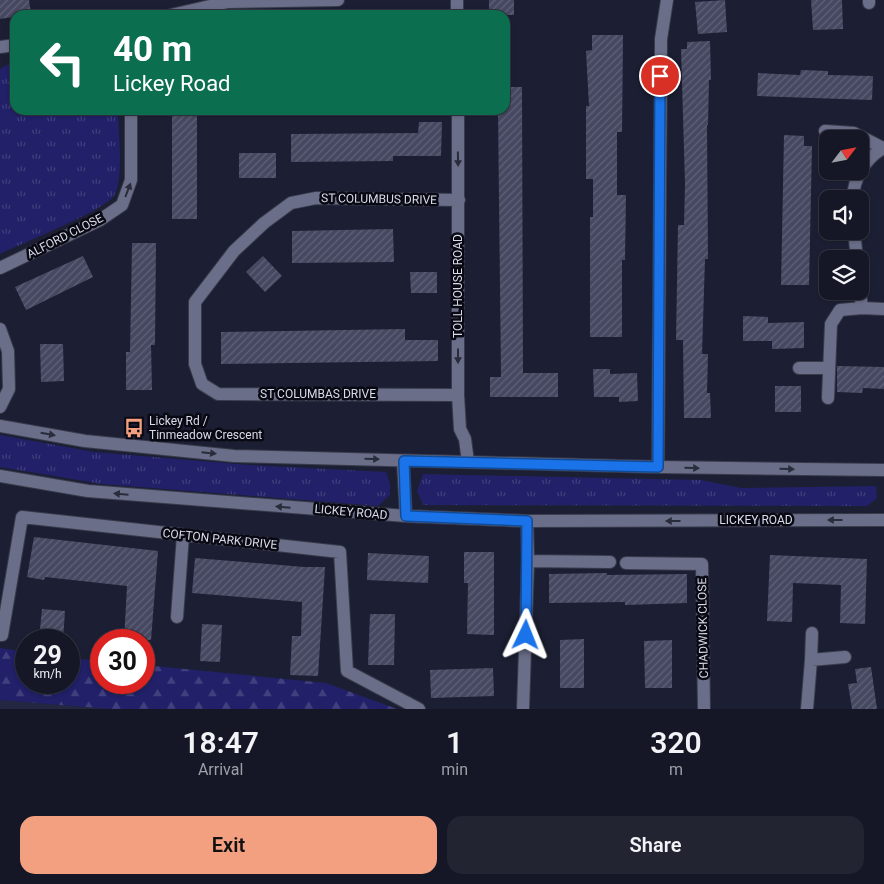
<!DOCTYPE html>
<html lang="en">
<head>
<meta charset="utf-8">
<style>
	:root { --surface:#151726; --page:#222432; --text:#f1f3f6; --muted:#9d9fa7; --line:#343643; --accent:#f2a080 }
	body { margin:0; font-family:Roboto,sans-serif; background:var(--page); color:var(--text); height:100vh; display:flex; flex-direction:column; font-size:19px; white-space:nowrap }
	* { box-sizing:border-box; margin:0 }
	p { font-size:16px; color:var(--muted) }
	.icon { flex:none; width:28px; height:28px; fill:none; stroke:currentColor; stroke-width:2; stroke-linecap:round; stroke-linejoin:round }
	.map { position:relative; height:709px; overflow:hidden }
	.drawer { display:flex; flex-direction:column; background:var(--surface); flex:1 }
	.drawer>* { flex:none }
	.top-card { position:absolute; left:10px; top:10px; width:500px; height:105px; border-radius:15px; box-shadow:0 1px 4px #0004,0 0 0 1px var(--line); background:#0b6e4f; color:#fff; overflow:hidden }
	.needle { width:32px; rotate:58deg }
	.fabs { position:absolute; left:819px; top:130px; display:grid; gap:10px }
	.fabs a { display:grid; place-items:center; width:50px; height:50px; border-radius:10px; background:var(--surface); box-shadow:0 1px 4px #0004,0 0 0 1px var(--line); font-size:25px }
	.speed { position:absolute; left:15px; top:629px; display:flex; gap:10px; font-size:25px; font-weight:700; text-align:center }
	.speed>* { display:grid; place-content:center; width:65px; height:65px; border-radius:50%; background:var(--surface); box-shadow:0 1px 4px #0004,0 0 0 1px var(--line); line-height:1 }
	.speed small { font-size:12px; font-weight:400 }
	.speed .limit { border:8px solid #d22; background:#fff; color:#111 }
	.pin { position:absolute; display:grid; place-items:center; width:42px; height:42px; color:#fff; margin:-21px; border:2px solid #fff; border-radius:50%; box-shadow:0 1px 5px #0007 }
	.me { position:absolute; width:55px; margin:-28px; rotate:2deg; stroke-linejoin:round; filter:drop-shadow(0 0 4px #0008) }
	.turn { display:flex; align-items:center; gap:18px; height:105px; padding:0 20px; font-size:22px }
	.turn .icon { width:65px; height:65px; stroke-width:2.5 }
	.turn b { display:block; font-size:35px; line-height:42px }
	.eta { display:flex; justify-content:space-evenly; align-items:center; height:85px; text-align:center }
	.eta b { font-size:30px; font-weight:600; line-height:35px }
	.action { display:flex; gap:10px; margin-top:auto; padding:10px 20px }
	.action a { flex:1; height:58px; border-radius:15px; background:var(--accent); color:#111; font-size:20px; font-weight:600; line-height:58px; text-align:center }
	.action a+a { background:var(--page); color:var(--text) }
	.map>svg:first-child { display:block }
	.built { fill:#242742 }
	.grass { fill:url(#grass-tufts) }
	.forest { fill:url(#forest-firs) }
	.building { fill:url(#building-hatch) }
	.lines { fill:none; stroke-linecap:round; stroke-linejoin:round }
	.street-casing { stroke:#393b4c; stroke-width:14 }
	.secondary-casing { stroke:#393b4c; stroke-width:14 }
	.street { stroke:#6a6e88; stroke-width:12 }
	.secondary { stroke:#6a6e88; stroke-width:12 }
	.oneway { fill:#2a2c3b }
	.route-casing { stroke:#114b97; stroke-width:12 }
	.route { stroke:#1a73e8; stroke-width:9 }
	.labels { text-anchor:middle; stroke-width:5; stroke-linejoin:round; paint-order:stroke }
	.street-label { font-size:12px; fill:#d8dbe9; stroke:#080912 }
	.poi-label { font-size:12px; fill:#d8dbe9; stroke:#080912; text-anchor:start }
</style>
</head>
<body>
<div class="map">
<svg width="884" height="709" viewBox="0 0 884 709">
	<defs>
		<pattern id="grass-tufts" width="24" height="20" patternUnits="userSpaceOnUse" patternTransform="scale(1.25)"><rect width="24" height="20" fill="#212068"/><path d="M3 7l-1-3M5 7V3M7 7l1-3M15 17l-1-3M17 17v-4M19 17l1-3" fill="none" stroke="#40407e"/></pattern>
		<pattern id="forest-firs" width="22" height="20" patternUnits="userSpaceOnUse" patternTransform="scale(1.25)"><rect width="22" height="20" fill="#212068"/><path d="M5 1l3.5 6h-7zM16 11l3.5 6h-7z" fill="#40407e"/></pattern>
		<pattern id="building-hatch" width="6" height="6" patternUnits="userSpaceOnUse" patternTransform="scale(1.25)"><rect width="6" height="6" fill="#454860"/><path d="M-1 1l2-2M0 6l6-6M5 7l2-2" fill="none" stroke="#5f6277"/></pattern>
	</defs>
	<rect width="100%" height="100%" fill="#1c1f33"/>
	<!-- built -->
	<path class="built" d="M0,700L110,709H0Z"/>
	<!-- grass -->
	<path class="grass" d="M15,61V110H118C118,130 125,182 113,197C102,211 21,244 0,254V69Z
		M0,435L94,452L249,465L386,472L390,484V495L378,506L102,484L0,467Z
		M423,474L701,480L741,488L876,486L877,498L867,506L423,505L417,491Z"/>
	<!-- forest -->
	<path class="forest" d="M0,648L26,652V682H69V658L101,661V682H144V665L326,683L397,709H110L0,700Z"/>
	<!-- building -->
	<path class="building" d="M0,0H29L31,14L0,19Z
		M489,0H514V15H489Z
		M725,0L727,32L698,34L695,2Z
		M811,0H842L843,29L813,30Z
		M592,35H623L622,132H617V195H626L625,260H622V337H590V217H593V179H586V106H589L586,51L592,50Z
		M710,41L711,80H709L708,125H707L708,259H705L702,354H708L707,393H710L711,418H684L683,340H676L678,225H684L685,184L681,49H687V42Z
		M801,70L828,71V75L873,76L872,100L757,96L758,73L800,75Z
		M505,87H522L523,373H558V397H490V377H501L498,110H505Z
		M172,110H197V219H172Z
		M419,122H442L441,156H393V161L291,162V134L418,133Z
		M784,135L804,136V146H812L809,285H781Z
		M239,153H276V178H239Z
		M393,229L394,262L292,263V231Z
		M132,243H156L155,345H151L152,390H126V352H130Z
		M83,256L93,277L26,310L15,287Z
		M263,256L282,276L265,292L246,272Z
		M410,272H437V293H411Z
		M743,316L768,317V323L804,322V348L772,349V341H743Z
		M405,329V340H438V361L221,364V332Z
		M40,344H63L64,381L41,382Z
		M837,366L884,367V389L863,388L862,393L837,392Z
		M593,369H610V374L637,373L638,401L619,402V397H594Z
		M775,386H801V412H775Z
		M34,537L158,551L151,640H124L127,586L45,577L44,580L27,577Z
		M464,552H494V635L467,634L468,583H464Z
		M368,553L429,556L428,583L367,580Z
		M770,555L867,559L865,624L840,623L841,585L793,583L792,622L767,621Z
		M195,558L304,567H325L318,676L290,675L292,636H301L302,602L192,593Z
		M607,573V575L687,574V603L625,605V602L549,603V574Z
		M42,609L65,611L63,640H39Z
		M370,614H395L394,665H368Z
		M202,624L222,625L220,662L200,661Z
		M584,639V688H560V640Z
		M672,640V688H645L644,641Z
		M871,667L877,709H852L848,684L857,683L855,669Z
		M493,668L494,696L431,698L430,670Z"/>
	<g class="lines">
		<defs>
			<path id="street" d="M457,0V15
				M869,3V0
				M171,15L228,2L338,0
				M0,47L15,45
				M458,110V395L460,429L465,439L468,462
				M825,131L854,133L883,148
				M853,199C853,179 866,157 884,148
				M854,231L857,259
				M0,268L100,220L122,205L131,180V110
				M860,291L862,308
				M0,329L8,351L9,389L0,407
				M799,368H828
				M458,395L218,394L202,384L195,364V302L234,251L264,223L291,203L316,198L459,200
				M828,398L831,324L840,310L862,308L884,309
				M658,467L661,39L667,0
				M528,561L610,562
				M626,563L702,564L704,709
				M177,617L183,535
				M812,633L811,660L845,657
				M0,635H2L22,517L340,552L347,671L419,709
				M523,709L528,561L527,521
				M807,709L811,660"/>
			<path id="secondary" d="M0,426L85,441L234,456L658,467L884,470
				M403,461L406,516
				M0,476L88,491L406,516L527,521L884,520"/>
		</defs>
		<!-- street casing -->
		<use href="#street" class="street-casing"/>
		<!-- secondary casing -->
		<use href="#secondary" class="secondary-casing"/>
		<!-- street -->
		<use href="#street" class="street"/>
		<!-- secondary -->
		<use href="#secondary" class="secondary"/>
	</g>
	<!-- one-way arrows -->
	<defs><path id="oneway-solid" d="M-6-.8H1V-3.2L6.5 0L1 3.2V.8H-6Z" transform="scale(1.25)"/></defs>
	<g class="oneway">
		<use href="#oneway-solid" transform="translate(458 159) rotate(89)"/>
		<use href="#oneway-solid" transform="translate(128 190) rotate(-69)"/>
		<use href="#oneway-solid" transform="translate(458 356) rotate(90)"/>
		<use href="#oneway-solid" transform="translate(48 434) rotate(10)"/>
		<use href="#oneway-solid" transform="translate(209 453) rotate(6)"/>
		<use href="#oneway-solid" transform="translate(372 459) rotate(2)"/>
		<use href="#oneway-solid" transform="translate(692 468) rotate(1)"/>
		<use href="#oneway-solid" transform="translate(787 469) rotate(1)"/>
		<use href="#oneway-solid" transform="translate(121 494) rotate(-175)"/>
		<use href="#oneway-solid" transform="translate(283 507) rotate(-175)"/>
		<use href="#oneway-solid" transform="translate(835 520) rotate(180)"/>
		<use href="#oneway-solid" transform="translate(673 521) rotate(180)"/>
	</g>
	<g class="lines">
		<defs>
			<path id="route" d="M526,635L527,521L406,516L404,461L658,467L660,76"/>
		</defs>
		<!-- route casing -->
		<use href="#route" class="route-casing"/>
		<!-- route -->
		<use href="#route" class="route"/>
	</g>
	<!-- icons -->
	<defs>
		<symbol id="bus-bare" viewBox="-9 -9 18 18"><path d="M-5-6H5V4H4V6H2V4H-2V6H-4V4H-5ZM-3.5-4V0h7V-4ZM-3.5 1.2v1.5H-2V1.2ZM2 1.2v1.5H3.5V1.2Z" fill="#f2a080" stroke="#080912" stroke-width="2.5" paint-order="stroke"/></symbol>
	</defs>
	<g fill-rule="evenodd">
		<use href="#bus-bare" x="120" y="414" width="28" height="28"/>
	</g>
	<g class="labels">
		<!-- street labels -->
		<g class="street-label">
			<text transform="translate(379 199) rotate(1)" y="4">ST COLUMBUS DRIVE</text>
			<text transform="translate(65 236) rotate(-27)" y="4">ALFORD CLOSE</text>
			<text transform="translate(458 286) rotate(-90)" y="4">TOLL HOUSE ROAD</text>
			<text x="318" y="398">ST COLUMBAS DRIVE</text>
			<text transform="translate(351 512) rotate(5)" y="4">LICKEY ROAD</text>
			<text x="756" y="524">LICKEY ROAD</text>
			<text transform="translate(220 539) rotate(6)" y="4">COFTON PARK DRIVE</text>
			<text transform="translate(703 628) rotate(-91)" y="4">CHADWICK CLOSE</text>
		</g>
		<!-- poi labels -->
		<g class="poi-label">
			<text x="149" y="425">Lickey Rd /<tspan x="149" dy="14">Tinmeadow Crescent</tspan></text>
		</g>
	</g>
</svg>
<div class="fabs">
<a><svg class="needle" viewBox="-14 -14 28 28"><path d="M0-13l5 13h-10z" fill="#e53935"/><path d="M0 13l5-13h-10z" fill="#9d9fa7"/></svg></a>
<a><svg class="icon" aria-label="sound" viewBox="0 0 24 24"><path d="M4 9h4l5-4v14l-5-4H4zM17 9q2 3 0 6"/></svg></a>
<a><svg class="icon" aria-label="layers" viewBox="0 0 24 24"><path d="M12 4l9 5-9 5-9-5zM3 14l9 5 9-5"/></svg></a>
</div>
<div class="speed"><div>29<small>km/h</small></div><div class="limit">30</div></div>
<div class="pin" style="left:660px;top:76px;background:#d93025"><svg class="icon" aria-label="arrive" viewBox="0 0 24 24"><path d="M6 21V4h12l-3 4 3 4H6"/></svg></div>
<svg class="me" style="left:526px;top:635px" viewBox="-20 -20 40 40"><path d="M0-17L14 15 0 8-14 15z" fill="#1a73e8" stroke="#fff" stroke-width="4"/></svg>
<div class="top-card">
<div class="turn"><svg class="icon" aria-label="left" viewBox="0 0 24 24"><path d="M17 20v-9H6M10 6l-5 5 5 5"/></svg><div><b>40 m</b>Lickey Road</div></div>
</div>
</div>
<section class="drawer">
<div class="eta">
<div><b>18:47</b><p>Arrival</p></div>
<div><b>1</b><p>min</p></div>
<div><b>320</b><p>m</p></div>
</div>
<div class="action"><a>Exit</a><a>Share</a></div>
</section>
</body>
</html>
